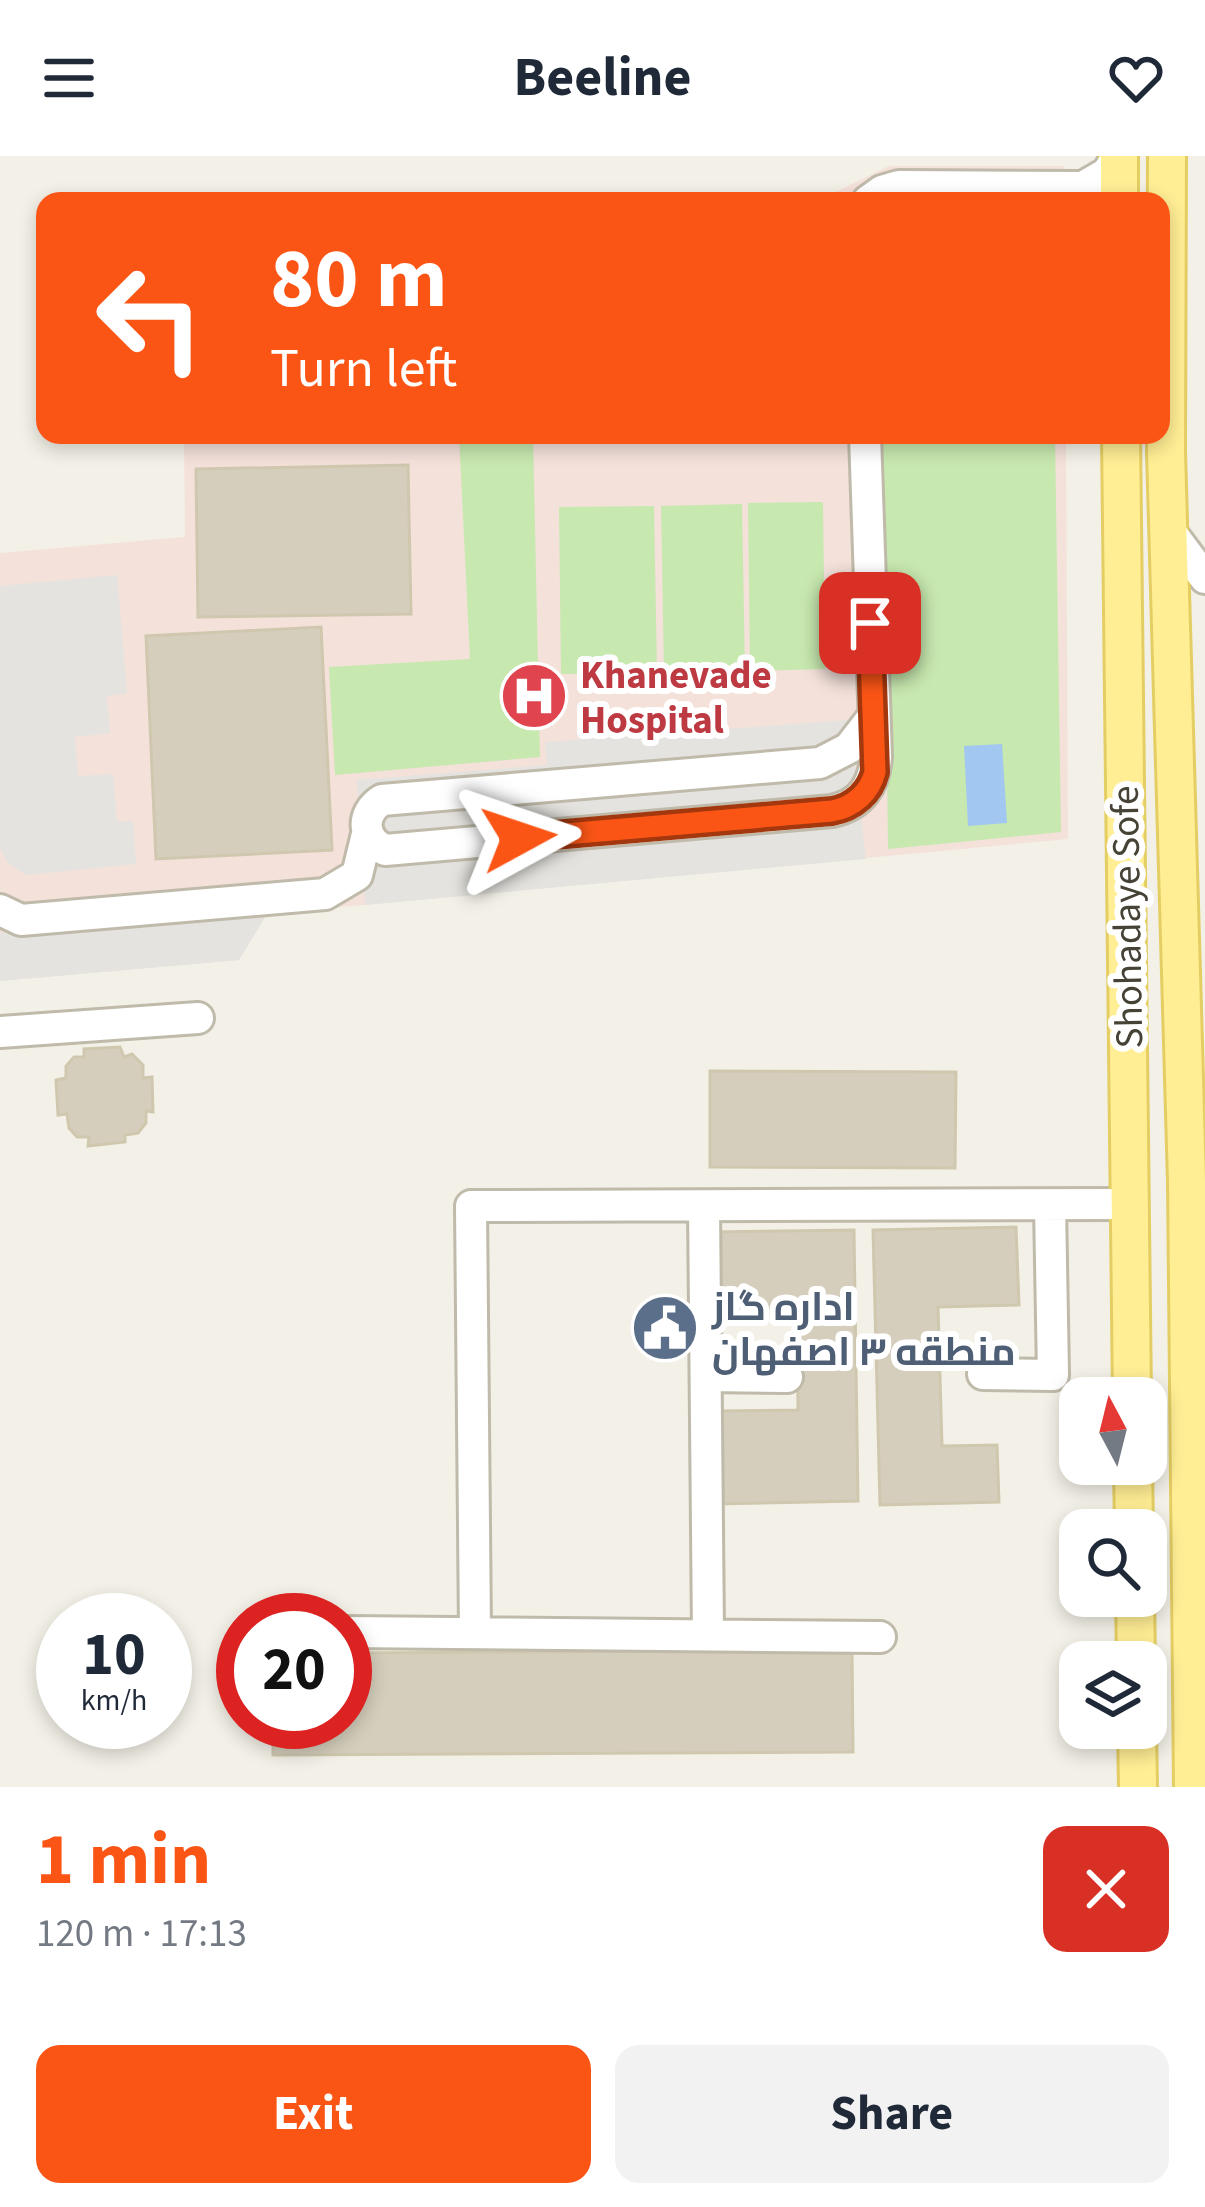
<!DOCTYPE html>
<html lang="en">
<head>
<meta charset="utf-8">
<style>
	:root { --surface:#fff; --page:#f2f2f3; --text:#1f2937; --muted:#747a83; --accent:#fb5516 }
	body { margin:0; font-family:"Source Sans 3",Cairo,sans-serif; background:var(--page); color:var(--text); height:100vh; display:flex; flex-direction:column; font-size:45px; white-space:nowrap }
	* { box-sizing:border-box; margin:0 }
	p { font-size:39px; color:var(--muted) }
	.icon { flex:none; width:66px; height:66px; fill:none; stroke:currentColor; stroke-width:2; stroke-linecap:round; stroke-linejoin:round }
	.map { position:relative; height:1631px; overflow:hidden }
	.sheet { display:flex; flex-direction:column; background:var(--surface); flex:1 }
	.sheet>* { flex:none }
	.banner { position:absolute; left:36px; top:36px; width:1134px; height:252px; border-radius:24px; box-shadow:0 6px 18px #0003; background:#fb5516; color:#fff; overflow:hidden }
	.needle { width:78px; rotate:353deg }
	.fabs { position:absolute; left:1059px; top:1221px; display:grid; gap:24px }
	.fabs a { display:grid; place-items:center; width:108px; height:108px; border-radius:24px; background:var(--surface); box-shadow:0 6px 18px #0003; font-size:60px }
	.speed { position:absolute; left:36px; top:1437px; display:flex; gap:24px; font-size:60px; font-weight:700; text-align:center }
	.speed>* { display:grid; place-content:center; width:156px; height:156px; border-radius:50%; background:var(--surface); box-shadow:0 6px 18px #0003; line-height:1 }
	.speed small { font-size:30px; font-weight:400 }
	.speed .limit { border:18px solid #d22; background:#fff; color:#111 }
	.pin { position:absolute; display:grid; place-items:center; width:102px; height:102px; color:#fff; margin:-51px; border-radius:24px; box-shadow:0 6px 18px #0006 }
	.me { position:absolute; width:132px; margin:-66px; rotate:85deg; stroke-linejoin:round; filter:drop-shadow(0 0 9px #0008) }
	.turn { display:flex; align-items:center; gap:42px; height:252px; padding:0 36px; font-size:54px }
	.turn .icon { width:156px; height:156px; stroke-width:2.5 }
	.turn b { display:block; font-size:84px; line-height:102px }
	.round { display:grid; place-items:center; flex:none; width:126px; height:126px; border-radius:24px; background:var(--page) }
	.head { display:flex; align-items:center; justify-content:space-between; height:204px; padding:0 36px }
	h1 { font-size:72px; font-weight:700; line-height:90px; color:var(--accent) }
	.primary-button { display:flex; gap:24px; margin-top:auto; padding:24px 36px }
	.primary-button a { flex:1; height:138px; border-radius:24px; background:var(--accent); color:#fff; font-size:48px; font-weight:700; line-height:138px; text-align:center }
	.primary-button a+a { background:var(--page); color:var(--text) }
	header { display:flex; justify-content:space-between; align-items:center; height:156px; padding:0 36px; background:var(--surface); font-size:54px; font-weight:700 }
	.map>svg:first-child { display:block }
	.medical { fill:#f4e1da }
	.green { fill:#c7e8af }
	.parking { fill:#e4e3df }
	.water { fill:#a2c7f1 }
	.building { fill:#d5cebc; stroke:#d0c7af; stroke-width:3 }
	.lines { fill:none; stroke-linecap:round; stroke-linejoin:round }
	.minor-casing { stroke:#bfbaa9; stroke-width:36 }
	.major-casing { stroke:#e4ce64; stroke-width:42 }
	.minor { stroke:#fff; stroke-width:30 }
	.major { stroke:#ffee94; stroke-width:36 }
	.route-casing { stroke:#a3370e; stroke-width:30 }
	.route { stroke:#fb5516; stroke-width:21 }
	.labels { text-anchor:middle; stroke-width:12; stroke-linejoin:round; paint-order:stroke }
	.health-label { font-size:39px; font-weight:bold; fill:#be3a42; stroke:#fff; text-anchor:start }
	.street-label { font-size:39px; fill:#464236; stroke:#fff }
	.service-label { font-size:39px; font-weight:bold; fill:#4e5e75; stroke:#fff; text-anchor:start }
</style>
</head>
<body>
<header><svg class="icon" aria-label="menu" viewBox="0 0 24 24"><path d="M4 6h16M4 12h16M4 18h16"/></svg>Beeline<svg class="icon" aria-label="heart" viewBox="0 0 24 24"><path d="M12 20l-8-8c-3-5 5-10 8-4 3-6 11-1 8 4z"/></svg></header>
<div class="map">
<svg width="1205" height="1631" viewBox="0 0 1205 1631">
	<rect width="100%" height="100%" fill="#f3f1e7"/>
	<!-- medical -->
	<path class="medical" d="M889,10H1064V45H686L827,40Z
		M184,279H1066L1068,683L267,758L239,804L0,825V397L185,381Z"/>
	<!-- green -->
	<path class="green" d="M459,279H533L540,601L335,619L329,511L470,503Z
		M883,279H1055L1061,676L888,693Z
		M823,346L825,513L750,515L748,347Z
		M742,348L745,515L664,516L661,350Z
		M654,350L657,517L561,518L559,351Z"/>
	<!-- parking -->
	<path class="parking" d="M117,419L127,537L107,540L110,577L75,581L78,620L113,618L117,665H133L136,708L26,719L8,707L0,692V430Z
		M850,564L866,703L365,749L357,624L547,609L545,586Z
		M267,758L239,804L0,825V777Z"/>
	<!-- water -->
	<path class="water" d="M1002,588L1007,667L968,670L964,590Z"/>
	<!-- building -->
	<path class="building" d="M408,309L411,458L198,461L196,313Z
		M321,471L332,694L156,703L146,480Z
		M120,891L124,901L132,898L143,909V922L152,921L153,956L146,955V967L138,977L125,979V986L88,990L89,981H77L69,972L67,958L58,959L56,924L66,922V910L74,901H84V893Z
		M710,915L956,916L955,1012L710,1011Z
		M1016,1071L1019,1149L938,1151L942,1290L997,1289L999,1346L880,1349L873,1074Z
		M854,1074L858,1345L715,1348L714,1255L798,1254L797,1159H713L711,1076Z
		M852,1494L853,1596L273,1599V1566H345V1497Z"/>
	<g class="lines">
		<defs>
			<path id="minor" d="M868,45L882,35L899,30L1083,31L1107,17L1118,0
				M865,279L876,601C874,629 861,649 832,655L385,694C362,683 360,658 382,644L820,607L849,592L873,561
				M1169,374L1205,422
				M0,754L21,764L325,738L357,719L367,678
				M0,876L198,862
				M704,1050L708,1479
				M983,1218L1053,1219L1050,1049
				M706,1220L787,1221
				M345,1476L880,1481
				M475,1477L471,1050L1130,1048"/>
			<path id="major" d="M1119,0V45
				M1167,0L1166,296L1187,1026L1193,1631
				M1121,279L1132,1242
				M1133,1308L1134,1374
				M1135,1440L1136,1506
				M1137,1572L1138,1631"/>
		</defs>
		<!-- minor casing -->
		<use href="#minor" class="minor-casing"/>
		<!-- major casing -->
		<use href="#major" class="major-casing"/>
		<!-- minor -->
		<use href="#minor" class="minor"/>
		<!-- major -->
		<use href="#major" class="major"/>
	</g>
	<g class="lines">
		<defs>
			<path id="route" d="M519,682L832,655C854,651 870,636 875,616L870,467"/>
		</defs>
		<!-- route casing -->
		<use href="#route" class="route-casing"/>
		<!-- route -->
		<use href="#route" class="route"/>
	</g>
	<!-- icons -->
	<defs>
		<symbol id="hospital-disc" viewBox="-11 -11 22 22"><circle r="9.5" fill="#e0444e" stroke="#fff"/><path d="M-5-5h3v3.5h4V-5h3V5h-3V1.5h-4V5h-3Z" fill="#fff"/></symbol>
		<symbol id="civic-disc" viewBox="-11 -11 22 22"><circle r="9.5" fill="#5c6f8a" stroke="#fff"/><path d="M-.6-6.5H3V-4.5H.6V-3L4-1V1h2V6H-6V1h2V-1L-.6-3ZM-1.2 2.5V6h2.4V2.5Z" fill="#fff"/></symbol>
	</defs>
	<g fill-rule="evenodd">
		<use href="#hospital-disc" x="496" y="502" width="76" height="76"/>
		<use href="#civic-disc" x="627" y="1134" width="76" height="76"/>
	</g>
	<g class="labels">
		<!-- health labels -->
		<g class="health-label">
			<text x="580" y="532">Khanevade<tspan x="580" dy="45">Hospital</tspan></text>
		</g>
		<!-- street labels -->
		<g class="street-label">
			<text transform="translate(1126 761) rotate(-91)" y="14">Shohadaye Sofe</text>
		</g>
		<!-- service labels -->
		<g class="service-label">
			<text x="712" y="1164">اداره گاز<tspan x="712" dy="45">منطقه ۳ اصفهان</tspan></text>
		</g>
	</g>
</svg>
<div class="fabs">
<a><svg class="needle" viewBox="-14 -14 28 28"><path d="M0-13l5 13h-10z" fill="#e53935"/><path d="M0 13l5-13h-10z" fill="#747a83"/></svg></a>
<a><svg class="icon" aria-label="search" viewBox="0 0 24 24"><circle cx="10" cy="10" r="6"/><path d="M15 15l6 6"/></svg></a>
<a><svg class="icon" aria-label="layers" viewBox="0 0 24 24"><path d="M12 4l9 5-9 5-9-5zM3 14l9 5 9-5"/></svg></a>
</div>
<div class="speed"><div>10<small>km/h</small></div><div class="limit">20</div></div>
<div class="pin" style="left:870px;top:467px;background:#d93025"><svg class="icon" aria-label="arrive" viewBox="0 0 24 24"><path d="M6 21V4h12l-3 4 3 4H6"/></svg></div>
<svg class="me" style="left:519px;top:682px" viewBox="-20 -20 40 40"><path d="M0-17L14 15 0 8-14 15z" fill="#fb5516" stroke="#fff" stroke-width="4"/></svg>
<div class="banner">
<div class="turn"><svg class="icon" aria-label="left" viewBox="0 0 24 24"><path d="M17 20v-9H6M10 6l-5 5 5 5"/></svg><div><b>80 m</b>Turn left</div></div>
</div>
</div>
<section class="sheet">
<div class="head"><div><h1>1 min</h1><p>120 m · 17:13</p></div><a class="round" style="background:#d93025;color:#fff"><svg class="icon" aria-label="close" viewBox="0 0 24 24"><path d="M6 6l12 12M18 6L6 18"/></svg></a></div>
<div class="primary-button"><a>Exit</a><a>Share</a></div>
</section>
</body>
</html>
